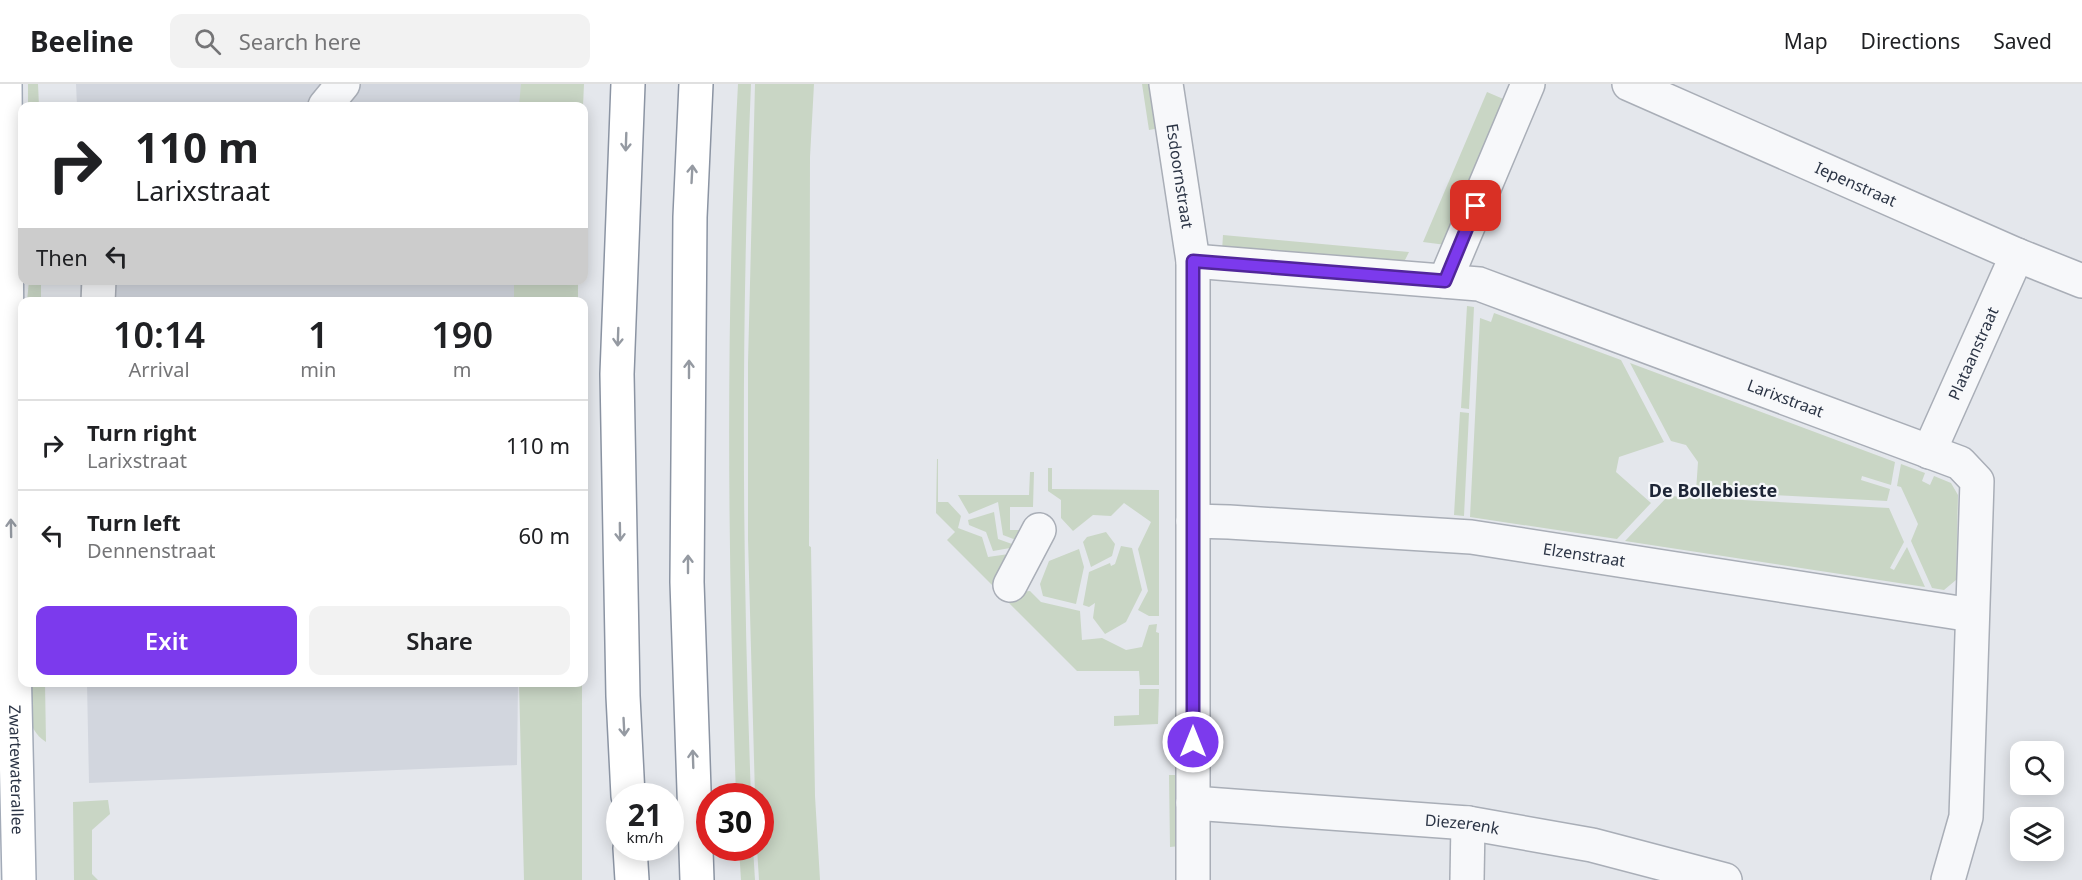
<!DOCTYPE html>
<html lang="en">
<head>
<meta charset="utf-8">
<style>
	:root { --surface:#fff; --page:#f2f2f2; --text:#202124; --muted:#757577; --line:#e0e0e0; --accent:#7c3aed }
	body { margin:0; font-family:"Noto Sans",sans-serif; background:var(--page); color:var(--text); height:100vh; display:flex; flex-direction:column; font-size:22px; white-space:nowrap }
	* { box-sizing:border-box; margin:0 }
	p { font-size:20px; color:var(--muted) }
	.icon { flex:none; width:33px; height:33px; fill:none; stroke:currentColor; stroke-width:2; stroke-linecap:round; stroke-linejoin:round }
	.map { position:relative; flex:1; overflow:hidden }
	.drawer { position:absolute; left:18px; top:213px; width:570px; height:390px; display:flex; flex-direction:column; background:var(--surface); border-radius:12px; box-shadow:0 3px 15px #0003 }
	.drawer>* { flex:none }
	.banner { position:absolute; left:18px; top:18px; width:570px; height:183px; border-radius:12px; box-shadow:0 3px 15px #0003; background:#fff; color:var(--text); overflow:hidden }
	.controls { position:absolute; left:2010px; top:657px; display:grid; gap:12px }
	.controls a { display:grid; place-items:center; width:54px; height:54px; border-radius:12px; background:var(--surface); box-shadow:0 3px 15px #0003; font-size:30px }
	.speed { position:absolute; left:606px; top:699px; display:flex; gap:12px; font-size:30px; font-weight:700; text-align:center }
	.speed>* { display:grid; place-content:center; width:78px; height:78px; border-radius:50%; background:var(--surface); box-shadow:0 3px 15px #0003; line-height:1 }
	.speed small { font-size:15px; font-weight:400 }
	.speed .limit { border:9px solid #d22; background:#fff; color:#111 }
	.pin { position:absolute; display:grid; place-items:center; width:51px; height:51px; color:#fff; margin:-26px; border-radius:12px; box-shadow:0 3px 9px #0006 }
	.me { position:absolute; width:66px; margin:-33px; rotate:0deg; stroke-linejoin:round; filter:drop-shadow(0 0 4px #0008) }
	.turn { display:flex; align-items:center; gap:21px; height:126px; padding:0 18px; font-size:27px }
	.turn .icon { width:78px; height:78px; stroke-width:2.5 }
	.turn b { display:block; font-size:42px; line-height:51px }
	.then { display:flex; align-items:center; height:57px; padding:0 18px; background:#0003; gap:12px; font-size:22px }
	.eta { display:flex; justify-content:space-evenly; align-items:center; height:102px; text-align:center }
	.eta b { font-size:36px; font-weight:600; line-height:42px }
	.primary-button { display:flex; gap:12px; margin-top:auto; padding:12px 18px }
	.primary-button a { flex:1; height:69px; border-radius:12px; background:var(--accent); color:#fff; font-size:24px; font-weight:600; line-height:69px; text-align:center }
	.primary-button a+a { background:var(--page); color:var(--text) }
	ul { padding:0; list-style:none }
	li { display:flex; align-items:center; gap:18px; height:90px; padding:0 18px; border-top:2px solid var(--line) }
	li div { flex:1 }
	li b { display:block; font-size:22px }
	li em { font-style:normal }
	header { display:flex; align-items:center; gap:36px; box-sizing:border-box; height:84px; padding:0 30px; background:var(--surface); border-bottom:2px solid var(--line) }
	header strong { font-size:28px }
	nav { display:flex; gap:33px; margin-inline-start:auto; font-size:21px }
	.search { width:420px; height:54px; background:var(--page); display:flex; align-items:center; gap:15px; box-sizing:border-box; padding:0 21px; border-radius:12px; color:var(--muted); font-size:22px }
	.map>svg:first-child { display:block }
	.built { fill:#d2d6de }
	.green { fill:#c9d6c5 }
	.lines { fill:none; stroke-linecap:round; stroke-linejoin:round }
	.street-casing { stroke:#a9aeb7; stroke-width:36 }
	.primary-casing { stroke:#a3abb8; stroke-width:36 }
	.highway-casing { stroke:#8b94a3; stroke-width:36 }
	.street { stroke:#f7f8fa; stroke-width:33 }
	.primary { stroke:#fff; stroke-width:33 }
	.highway { stroke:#fff; stroke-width:33 }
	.oneway { stroke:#959aa2 }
	.route-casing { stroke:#51269a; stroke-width:15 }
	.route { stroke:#7c3aed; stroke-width:10 }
	.labels { text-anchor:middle; stroke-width:4.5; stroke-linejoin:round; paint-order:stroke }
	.street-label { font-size:16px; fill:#2b3445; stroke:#f4f6f9 }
	.neighbourhood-label { font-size:18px; font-weight:bold; fill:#1d2536; stroke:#f4f6f9 }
</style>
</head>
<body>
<header>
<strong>Beeline</strong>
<div class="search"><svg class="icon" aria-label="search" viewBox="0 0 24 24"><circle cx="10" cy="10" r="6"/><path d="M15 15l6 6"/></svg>Search here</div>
<nav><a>Map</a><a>Directions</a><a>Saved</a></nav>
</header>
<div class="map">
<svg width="2082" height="796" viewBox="0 0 2082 796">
	<rect width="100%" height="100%" fill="#e4e7ec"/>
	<!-- built -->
	<path class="built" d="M76,0H524V22H77Z
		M522,196V217L80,218V197Z
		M87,599H518L517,681L89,699Z"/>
	<!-- green -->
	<path class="green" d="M28,0H38L39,22H28Z
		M521,0H584L583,22H519Z
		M738,0H751C741,238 742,475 751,712H736C728,475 725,237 738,0Z
		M755,0H814L810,73L809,462L811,463L815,712L820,796H759L757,764H760V712H755L748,455V279Z
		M1142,0H1154L1160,44L1149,46Z
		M1487,8L1508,17L1446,161L1423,158Z
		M1223,151L1409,168L1402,182L1222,167Z
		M29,197H41V217H27Z
		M514,197H578V217H514Z
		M1467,222L1474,223L1469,325L1461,324Z
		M1494,229L1621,276L1664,358L1619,373L1616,388L1651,419L1617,455L1470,433L1480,234L1491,238Z
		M1630,279L1895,378L1891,401L1862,392L1861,396L1890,405L1887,417L1696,407L1698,378L1686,361L1671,357Z
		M1460,328L1469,329L1464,432L1454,431Z
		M937,375H938V418H948L961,432L958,444L982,453L988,473L1009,470L1002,493L993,502L947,456L955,448L936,429Z
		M1901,380L1925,389L1922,397L1930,401L1934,392L1951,399L1958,411L1956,496L1944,506L1932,504L1911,457L1918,440L1901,403L1897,402Z
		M1048,384H1052V405L1159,406V532H1149L1138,526L1148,507L1138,465L1151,438L1124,419L1111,432L1093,431L1073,447L1061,434V416L1048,407Z
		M1030,388H1034L1033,423H1010V446H1028L1019,457L1003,451L998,418L969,430L958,411H1029Z
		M1668,412L1889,424L1904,458L1890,484L1894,486L1907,463L1925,503L1625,457Z
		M994,428L998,455L1012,460L1010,464L993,467L986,448L969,441L968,436Z
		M1106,448L1115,460L1112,472L1091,483L1083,458L1087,453Z
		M1121,462L1132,464L1142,506L1126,538L1105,550L1093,534L1095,519L1089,523L1083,521L1089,488L1110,479L1111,482L1115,480Z
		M1079,465L1084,483L1076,520L1043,512L1040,500L1049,477Z
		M1030,507L1041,518L1080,527L1082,556L1102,554L1126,566L1142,563L1149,541L1157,540L1156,548L1159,549V601H1140L1139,587H1077L1009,519L1018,509L1017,508Z
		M26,599H45L46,658C25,644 28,622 26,599Z
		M519,599H582V796H524Z
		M1139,605H1159L1158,640L1114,642V632L1139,631Z
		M1169,691H1180V762L1170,763Z
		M108,716L110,730L92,746V790L98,796H74L73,718Z
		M739,764H753L755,796H741Z"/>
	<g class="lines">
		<defs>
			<g id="street">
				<path id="s1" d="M1166,0L1193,177V796"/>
				<path id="s2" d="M1629,0L2017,171L2082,197"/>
				<path d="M325,22L343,0"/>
				<path id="s3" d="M1193,177L1479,200L1960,379L1977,397L1976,429L1966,733L1948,796"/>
				<path d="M1445,197L1528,0"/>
				<path d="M98,218L99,196"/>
				<path id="s4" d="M1929,368L2017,171"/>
				<path id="s5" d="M1193,437L1229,438L1471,453L1972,531"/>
				<path d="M1010,501L1039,446"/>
				<path id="s6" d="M1193,719L1468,739L1592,761L1725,796"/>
				<path d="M1467,796L1468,739"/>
			</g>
			<g id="primary">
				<path id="s7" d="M5,0L7,266L19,796"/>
			</g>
			<path id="highway" d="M628,0L617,290L623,612L628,712
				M696,0L690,133L687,498L697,796
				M630,764L632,796"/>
		</defs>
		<!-- street casing -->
		<use href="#street" class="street-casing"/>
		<!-- primary casing -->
		<use href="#primary" class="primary-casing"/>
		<!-- highway casing -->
		<use href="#highway" class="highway-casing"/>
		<!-- street -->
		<use href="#street" class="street"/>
		<!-- primary -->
		<use href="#primary" class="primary"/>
		<!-- highway -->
		<use href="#highway" class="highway"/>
	</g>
	<!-- one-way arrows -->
	<defs><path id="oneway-shaft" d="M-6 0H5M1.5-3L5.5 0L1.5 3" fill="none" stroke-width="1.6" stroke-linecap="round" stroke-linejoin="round" transform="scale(1.5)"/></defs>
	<g class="oneway">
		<use href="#oneway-shaft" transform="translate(626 58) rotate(92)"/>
		<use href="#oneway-shaft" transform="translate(692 90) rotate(-87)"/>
		<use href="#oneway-shaft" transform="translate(618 253) rotate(92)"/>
		<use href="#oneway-shaft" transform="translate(689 285) rotate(-90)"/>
		<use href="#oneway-shaft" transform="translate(11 444) rotate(-91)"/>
		<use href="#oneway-shaft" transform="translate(620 448) rotate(89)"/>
		<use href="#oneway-shaft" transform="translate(688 480) rotate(-90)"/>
		<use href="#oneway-shaft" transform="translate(624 643) rotate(87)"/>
		<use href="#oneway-shaft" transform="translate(693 675) rotate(-92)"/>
	</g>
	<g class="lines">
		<defs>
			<path id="route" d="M1193,658V177L1445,197L1476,122"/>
		</defs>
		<!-- route casing -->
		<use href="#route" class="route-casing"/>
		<!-- route -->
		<use href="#route" class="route"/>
	</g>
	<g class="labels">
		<!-- street labels -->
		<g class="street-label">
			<text dy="6" stroke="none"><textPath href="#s1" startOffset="93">Esdoornstraat</textPath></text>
			<text dy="6" stroke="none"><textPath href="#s2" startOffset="248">Iepenstraat</textPath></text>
			<text dy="6" stroke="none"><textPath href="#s4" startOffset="108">Plataanstraat</textPath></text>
			<text dy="6" stroke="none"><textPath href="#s3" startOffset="614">Larixstraat</textPath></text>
			<text dy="6" stroke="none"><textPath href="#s5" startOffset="393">Elzenstraat</textPath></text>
			<text dy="6" stroke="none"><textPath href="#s7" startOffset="686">Zwartewaterallee</textPath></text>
			<text dy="6" stroke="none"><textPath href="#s6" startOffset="270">Diezerenk</textPath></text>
		</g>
		<!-- neighbourhood labels -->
		<g class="neighbourhood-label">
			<text x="1713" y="413">De Bollebieste</text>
		</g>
	</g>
</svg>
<div class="controls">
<a><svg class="icon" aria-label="search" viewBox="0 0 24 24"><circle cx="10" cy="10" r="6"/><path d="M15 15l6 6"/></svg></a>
<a><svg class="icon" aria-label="layers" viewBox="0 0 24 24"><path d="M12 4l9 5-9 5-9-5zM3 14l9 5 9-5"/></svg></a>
</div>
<div class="speed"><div>21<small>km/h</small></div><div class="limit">30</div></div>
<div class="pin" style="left:1476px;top:122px;background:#d93025"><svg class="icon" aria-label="arrive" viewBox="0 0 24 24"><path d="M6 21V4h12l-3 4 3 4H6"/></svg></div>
<svg class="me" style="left:1193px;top:658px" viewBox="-20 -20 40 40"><circle r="17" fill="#7c3aed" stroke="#fff" stroke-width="3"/><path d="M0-11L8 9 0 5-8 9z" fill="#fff"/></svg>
<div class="banner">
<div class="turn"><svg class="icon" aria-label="right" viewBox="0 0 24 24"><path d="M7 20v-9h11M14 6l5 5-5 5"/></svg><div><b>110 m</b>Larixstraat</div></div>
<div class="then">Then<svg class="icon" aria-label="left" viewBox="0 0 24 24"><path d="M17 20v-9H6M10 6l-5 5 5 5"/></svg></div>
</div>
<section class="drawer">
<div class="eta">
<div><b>10:14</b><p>Arrival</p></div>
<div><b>1</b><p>min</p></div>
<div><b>190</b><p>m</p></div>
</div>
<ul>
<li><svg class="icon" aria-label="right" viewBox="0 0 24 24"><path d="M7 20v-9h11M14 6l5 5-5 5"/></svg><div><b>Turn right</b><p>Larixstraat</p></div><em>110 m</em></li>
<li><svg class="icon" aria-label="left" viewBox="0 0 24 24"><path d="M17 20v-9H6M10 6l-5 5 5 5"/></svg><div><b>Turn left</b><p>Dennenstraat</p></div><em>60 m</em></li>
</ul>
<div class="primary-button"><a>Exit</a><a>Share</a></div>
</section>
</div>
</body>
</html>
